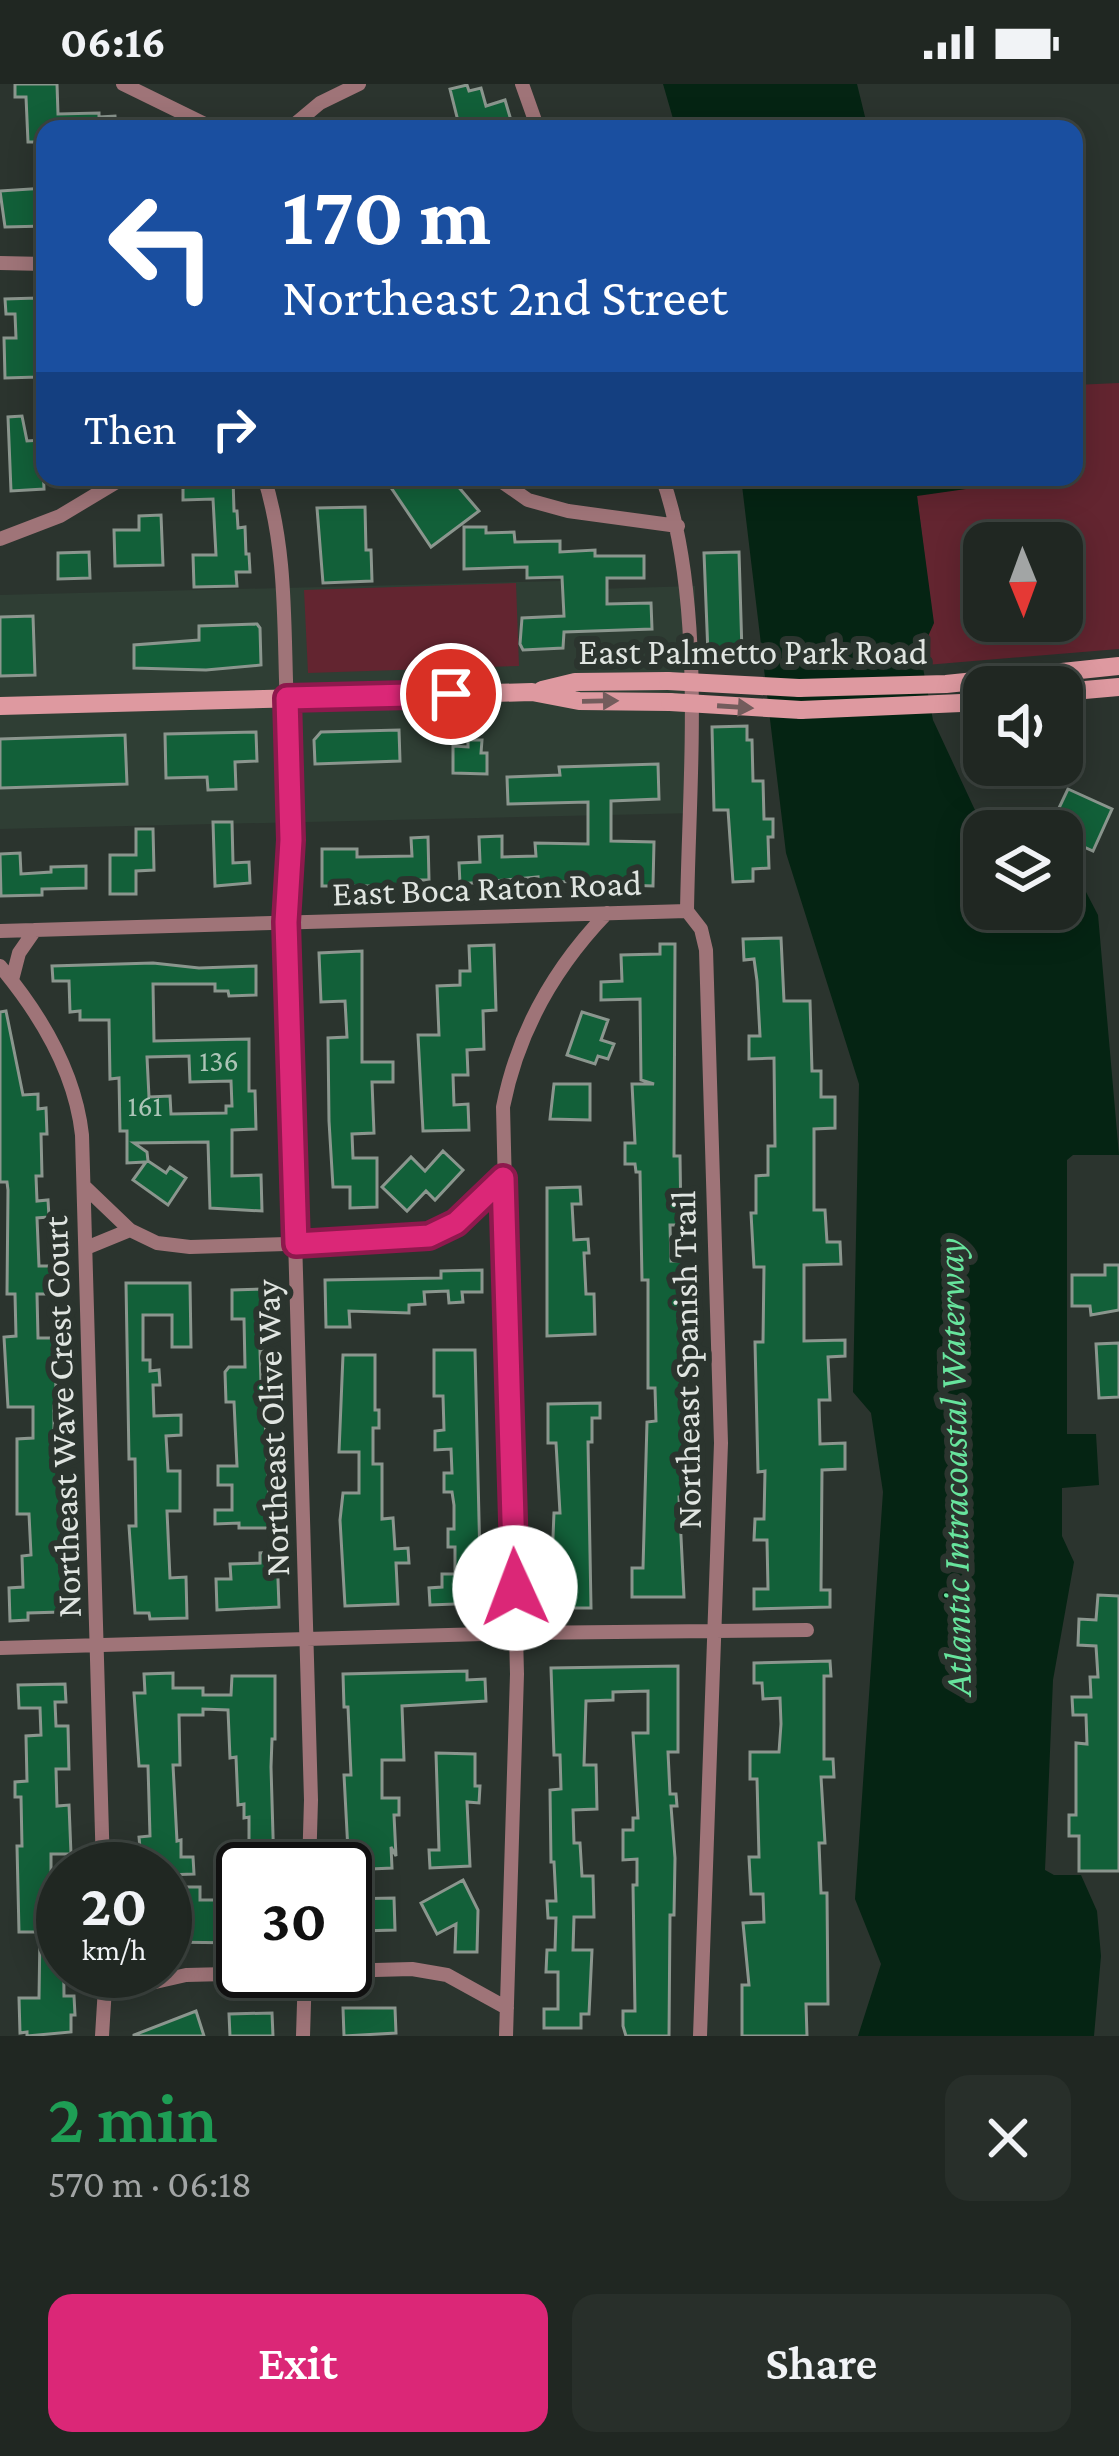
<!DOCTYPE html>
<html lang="en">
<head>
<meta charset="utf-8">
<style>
	:root { --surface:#202722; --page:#282f2a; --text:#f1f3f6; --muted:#a2a5a5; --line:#3d4440; --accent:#db2777 }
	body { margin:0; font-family:"Crimson Pro",serif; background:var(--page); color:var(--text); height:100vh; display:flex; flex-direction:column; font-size:45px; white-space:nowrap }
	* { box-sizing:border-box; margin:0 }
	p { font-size:39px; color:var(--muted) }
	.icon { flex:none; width:66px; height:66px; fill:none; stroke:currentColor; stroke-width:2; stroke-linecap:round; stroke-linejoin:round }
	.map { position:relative; height:1952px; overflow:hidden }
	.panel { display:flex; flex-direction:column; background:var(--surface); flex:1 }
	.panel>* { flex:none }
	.hud { position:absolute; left:36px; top:36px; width:1047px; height:366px; border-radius:24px; box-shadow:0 6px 30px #0003,0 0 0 3px var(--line); background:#1a4fa0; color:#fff; overflow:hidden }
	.needle { width:78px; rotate:179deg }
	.buttons { position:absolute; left:963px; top:438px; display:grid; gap:24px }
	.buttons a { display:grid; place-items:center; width:120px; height:120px; border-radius:24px; background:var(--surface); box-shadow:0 6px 30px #0003,0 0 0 3px var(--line); font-size:60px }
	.speed { position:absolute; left:36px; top:1758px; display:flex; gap:24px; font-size:60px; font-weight:700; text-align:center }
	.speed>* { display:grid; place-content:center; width:156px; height:156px; border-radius:50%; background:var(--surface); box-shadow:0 6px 30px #0003,0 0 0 3px var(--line); line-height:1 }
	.speed small { font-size:30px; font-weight:400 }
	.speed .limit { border:6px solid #111; border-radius:18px; background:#fff; color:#111 }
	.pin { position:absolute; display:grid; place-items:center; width:102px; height:102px; color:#fff; margin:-51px; border:6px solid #fff; border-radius:50%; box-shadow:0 3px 12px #0007 }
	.me { position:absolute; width:132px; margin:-66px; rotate:358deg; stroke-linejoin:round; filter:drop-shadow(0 0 9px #0008) }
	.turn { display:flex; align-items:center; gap:42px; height:252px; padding:0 48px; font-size:54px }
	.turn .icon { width:156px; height:156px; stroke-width:2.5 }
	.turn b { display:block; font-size:84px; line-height:102px }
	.then { display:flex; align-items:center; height:114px; padding:0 48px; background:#0003; gap:24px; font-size:45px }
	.round { display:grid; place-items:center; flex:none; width:126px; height:126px; border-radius:24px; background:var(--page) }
	.headline { display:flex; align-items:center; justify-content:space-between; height:204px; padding:0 48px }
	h1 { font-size:72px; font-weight:600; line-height:90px; color:#1e9e55 }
	.button { display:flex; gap:24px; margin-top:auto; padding:24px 48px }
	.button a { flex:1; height:138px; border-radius:24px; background:var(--accent); color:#fff; font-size:48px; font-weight:600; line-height:138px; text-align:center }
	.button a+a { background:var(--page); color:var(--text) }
	.status { display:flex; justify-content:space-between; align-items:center; height:84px; padding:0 60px; background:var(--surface); direction:ltr }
	.status svg { height:33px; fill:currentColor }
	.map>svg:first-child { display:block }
	.built { fill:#2f3e34 }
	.green { fill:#632530; fill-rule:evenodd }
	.water { fill:#052413 }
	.building { fill:#126039; stroke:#8b968e; stroke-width:3; fill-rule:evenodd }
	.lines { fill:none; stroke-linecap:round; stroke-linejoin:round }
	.street { stroke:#9f7478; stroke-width:14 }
	.secondary { stroke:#de99a0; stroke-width:18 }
	.secondary-bridge { stroke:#de99a0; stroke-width:18 }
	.oneway { fill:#735c5c }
	.route-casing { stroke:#8e194d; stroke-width:30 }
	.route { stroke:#db2777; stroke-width:21 }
	.labels { text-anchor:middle; stroke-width:12; stroke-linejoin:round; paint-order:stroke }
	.number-label { font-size:30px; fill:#acc4b7 }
	.street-label { font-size:36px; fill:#e0e5e1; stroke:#2b342e }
	.water-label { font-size:39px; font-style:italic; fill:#67e49d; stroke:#2b342e }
</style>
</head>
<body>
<div class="status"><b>06:16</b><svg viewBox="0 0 49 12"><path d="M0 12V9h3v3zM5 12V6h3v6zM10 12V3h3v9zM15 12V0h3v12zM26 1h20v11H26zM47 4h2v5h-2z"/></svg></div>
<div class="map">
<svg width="1119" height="1952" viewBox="0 0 1119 1952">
	<rect width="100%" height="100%" fill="#2b342e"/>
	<!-- built -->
	<path class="built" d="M561,497L563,506L695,502L696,729L0,745V511Z"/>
	<!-- green -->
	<path class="green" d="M1119,299V565L926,581L925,559L933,539L917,411L979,403V393H1074V301ZM984,459H1062V537H984Z
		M516,499L519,582L308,589L304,506Z"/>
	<!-- water -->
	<path class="water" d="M663,0H857L868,45H676Z
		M741,393H979L980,403L917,412L934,539L925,559L923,584L933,636L981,739L989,747H984V825H1062V792L1086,808L1098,831L1119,1071H1073L1067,1076V1350H1096L1099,1401L1062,1404V1452L1074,1478L1053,1596L1045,1786L1054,1791H1081L1097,1827L1101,1872L1094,1952H858L881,1880L855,1815L883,1408L871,1329L853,1308L859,1000L786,769Z"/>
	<!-- building -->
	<path class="building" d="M15,0H57L58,30L99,29V33L115,32L116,45H45V58H28L26,13H15Z
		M467,1L469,7L481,4L486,22L505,16L513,43L460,45L450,5Z
		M45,104V142L5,143L0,107Z
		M37,214L38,293L5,294L4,254H16L15,230H6L5,215Z
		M22,332L27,357L42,356L44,405L11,407L8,333Z
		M195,393L233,395L234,427H237L238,444L245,443L246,470H249L250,488H236L237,502L194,503L193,471H216L213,415L183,416V398H195Z
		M402,393H450L479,427L431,463L390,402Z
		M365,423L366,466H371L372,497L323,499L317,424Z
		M161,431L163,481L115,482L114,446H139V432Z
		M464,443H486V449L514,448L515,458L560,457V468L595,466V472H644V494H607V520L651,519L652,545L564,548L563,564L523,566L520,560L522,534L564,532L562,493L527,494V483L464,485Z
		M89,468L90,494L58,495V469Z
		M739,468L742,569L708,570L704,469Z
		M33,532L35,591L0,592V533Z
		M257,540L260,544L261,581L206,586L134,584V561L199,556V542Z
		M747,642V656H752L753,697H763L764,735H773V753H768L769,784L753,785V797L733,798L728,726H714L712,643Z
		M399,646L400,677L315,680L314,656L321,648Z
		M256,648L257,677L235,678L236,705L208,706L207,693L166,694L165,650Z
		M125,651L127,700L0,704V655Z
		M468,656H482L481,669H487V690L453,689V662L468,663Z
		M658,680L659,715L611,717V757L654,758L653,802L624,801V797L538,798V793L460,800L459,779L480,778L479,753L502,752V773L536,772L535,759L588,760V718L508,720L507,693L560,691L559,683Z
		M1068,705L1112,725L1093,767L1062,753V747H1048Z
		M213,738H232L233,779L249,778L250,799L215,802Z
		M136,745H153L154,786L136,787V810H110V771H136Z
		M428,753L429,796H401V802H322V765H357V773L412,772L411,754Z
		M20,769L21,790L51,788V783L86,782V804L42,805V811L1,812L0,770Z
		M781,854L784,917H810L812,987H821V1013H835V1044L814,1045V1126H825L827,1158H840L841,1180L804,1181V1257L845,1256V1272L828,1273L830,1316H819L820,1360L845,1359V1385L822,1386L821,1506H830V1523L754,1525V1505H768L767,1456H754L755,1435H764L765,1387L758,1388L755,1258H763L764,1183H754L751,1129H756V1092L768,1091V1062H775L774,974L749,975V952H760L757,897L754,875L744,876L743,855Z
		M660,860H675L674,1072H680L681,1141H670L671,1177H683L682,1261L686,1260L689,1413H679L684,1513H632V1484H643L647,1338L656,1337L655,1304H648V1196H642L640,1088H636L635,1080H625V1059H635L632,1000H654L641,996L640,915L601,916V898L622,897L621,871L660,870Z
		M494,861L496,926L483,927L484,965L467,966L468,991H453L454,1021L468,1020L469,1046L423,1047L418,951H439L437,902L460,901V887H470L469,862Z
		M362,867V978H393V998H372L374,1049L352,1050L353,1074H377V1123L350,1124V1103H333L329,1037L328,954L347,953L345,917L321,918L319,869Z
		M153,879L199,884L256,882V911L229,912L228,907H215V900H153L154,957L249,955V1007H255L256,1045L232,1046V1092L261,1091L262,1127L210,1124L208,1058L134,1059L147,1068L148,1077L166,1089L170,1083L186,1094L168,1121L133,1096L146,1078L127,1079V1047H120L119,994L110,995L109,936H80V927L70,928L69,897H53L52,882ZM189,972L190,998L231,997L232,1022H226V1029L171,1030L170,1012L149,1013L147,973Z
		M6,927L23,1011L38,1010V1025L46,1024L47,1050H41L42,1092H36L37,1117L48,1116L49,1133L37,1134L39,1182H51V1210H37L38,1254H55L56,1308H60V1322H54V1361H58L63,1415L61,1528L28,1529V1536L10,1537L9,1504L23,1503L22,1472L31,1471L29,1430H17V1355L33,1354V1323H8L4,1253L16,1252L15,1210H7L8,1106L7,1098H0V928Z
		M582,928L608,936L601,956L614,960L608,975L598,972L595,980L567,971Z
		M554,1000H590V1036L550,1035Z
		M443,1067L463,1086L435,1116L426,1107L407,1127L382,1103L411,1073L425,1087Z
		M580,1103L581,1120H572L574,1156L588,1155L589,1169H584L586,1210H594L595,1250L547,1252V1104Z
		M1105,1181H1119V1226L1091,1231L1090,1222H1072V1191H1105Z
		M482,1186V1208H462L463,1218L449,1219L448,1207L424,1208L425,1220L409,1221V1229L349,1227L350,1243H326L325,1196L441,1194V1187Z
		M126,1199H190L191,1263H172V1231H143V1276H150V1287L159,1286L160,1301H153L154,1332L181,1331V1351L166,1352L168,1387H180V1427H167L170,1494L186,1493L187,1534L150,1535L149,1529H135L129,1442H136L135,1375H129Z
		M263,1205V1266H260L261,1298H267L268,1317H264L271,1444H239V1439L215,1440V1426H232V1401H218V1382H237L234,1318H226L225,1288L229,1283H245L244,1235H232V1206Z
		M1119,1259V1313L1099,1314L1096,1260Z
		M434,1266H475L481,1519L430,1521L429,1504L442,1503V1490H455V1463H448V1445H454V1421L452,1408H444V1389H452L451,1365L435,1366V1347L444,1346L443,1312H434Z
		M343,1271H375V1326H379V1344H373V1380H382V1435L393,1434L395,1465L408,1464L409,1479H396L398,1520L345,1522L340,1436L343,1409H359V1368H339Z
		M600,1319V1334H592V1358H588L591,1524H550L554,1429H560L556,1359H548V1320Z
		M277,1468L279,1523L217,1526L216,1495H231L230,1480L260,1479V1469Z
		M1098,1511L1119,1512V1787H1079V1752H1069V1731H1076V1659L1087,1660L1086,1631H1073L1072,1613H1091L1090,1593H1098L1096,1562L1078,1561L1079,1535L1096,1536Z
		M830,1577L831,1592H824V1675H833L834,1693H821L825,1759H819L821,1809H827L828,1920H806L807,1952H742V1901H749L743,1839L764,1838L763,1810H751L749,1773H759L757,1695H750V1668H779L781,1640L780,1614L763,1615L762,1599H754V1579Z
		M678,1582V1668H668L670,1710H676L677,1722H671L675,1774L674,1831H670L669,1952H626L623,1942V1927H635L633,1801H637V1775L623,1776V1746H633V1734H638L633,1649H648V1607L613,1608V1616L586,1617L584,1681H596L597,1725L573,1726L574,1759H580L582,1792H593L594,1833H574L573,1866H592L589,1930H581V1944H544V1925H558V1888H546L547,1866H555L556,1834H548L547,1817H556L554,1778H551L550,1706L561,1705L560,1671H554L551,1584Z
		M467,1587V1596L485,1595L486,1617L402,1622L404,1676H382V1714H399V1731H394L396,1772L391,1763L392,1784L349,1786L344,1691H351L348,1623H344L343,1590Z
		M173,1589V1604H203V1611H231L232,1592H275V1655H272L271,1683L274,1785H250V1776H239L238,1763H249V1733L244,1734V1720L238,1721L236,1673L230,1674L228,1626L203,1625V1631H179L180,1681H173L177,1757L181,1756V1773H193L194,1790L165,1791V1785H142L139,1753L150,1752L148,1682H139L134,1609H145L144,1590Z
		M65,1600L66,1618H55L56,1642H68L69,1685H56L57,1722L69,1721L71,1770H51V1810H63L64,1912H74L75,1931H71V1948L27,1952V1948L20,1949L19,1914H39L40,1848H19L17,1762H22L21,1713H15V1698L27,1697L26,1652L41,1651L40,1624H19L18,1601Z
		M436,1669L475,1670V1702H480L479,1719L467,1718L470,1782L430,1784L429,1766H439Z
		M463,1796L478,1826L477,1868H455L456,1840L437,1850L421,1819Z
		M183,1803H200V1816H231L232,1826H243V1859L165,1858V1823L184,1822Z
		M394,1814L395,1846L360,1847L361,1855H345V1815Z
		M343,1924H395L396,1949L344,1952Z
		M196,1927L204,1952H134V1951Z
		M272,1929L273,1952H230L229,1930Z"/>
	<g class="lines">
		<!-- street -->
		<path class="street" d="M123,0L215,45
			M522,0L538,45
			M289,45L320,19L359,0
			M0,179L45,180
			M264,393C285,459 284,528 286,596C289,677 292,757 286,838L311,1716L309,1785
			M495,393L528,416L568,427L678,442
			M662,393C706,516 689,695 687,827L701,845L706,866L721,1359L700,1952
			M0,455L60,432L125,393
			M0,847L687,827
			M0,882C41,931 75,987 82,1051L103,1785
			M12,896L19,869L35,846
			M84,1102L130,1146L157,1159L190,1163L415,1156L456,1139L503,1094
			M86,1164L130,1146
			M0,1564L516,1549L807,1546
			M107,1909L186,1891L412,1885L447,1891L507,1924
			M102,1952L106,1887
			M303,1952L305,1887
			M506,1952L517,1590L503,1023C518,947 554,884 607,829"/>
		<!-- secondary -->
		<path class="secondary" d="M799,604L946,600L1119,582
			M542,606L575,598L668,597
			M1062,608L1119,603
			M0,622L532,608L579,617L670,618
			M801,626L984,618"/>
		<!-- secondary-bridge -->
		<path class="secondary-bridge" d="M668,597L799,604
			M670,618L801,626"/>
	</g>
	<!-- one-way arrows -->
	<defs><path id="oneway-solid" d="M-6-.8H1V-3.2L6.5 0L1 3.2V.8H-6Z" transform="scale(3)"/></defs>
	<g class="oneway">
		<use href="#oneway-solid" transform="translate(600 617) rotate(-1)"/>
		<use href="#oneway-solid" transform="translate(735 623) rotate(4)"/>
	</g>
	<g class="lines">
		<defs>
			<path id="route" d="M451,610L287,614L291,756L286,838L296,1160L429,1152L456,1139L503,1094L515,1504"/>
		</defs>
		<!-- route casing -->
		<use href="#route" class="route-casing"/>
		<!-- route -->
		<use href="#route" class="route"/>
	</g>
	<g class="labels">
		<!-- number labels -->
		<g class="number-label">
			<text x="219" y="987">136</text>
			<text x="145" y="1032">161</text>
		</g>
		<!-- street labels -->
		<g class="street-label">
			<text x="753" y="580">East Palmetto Park Road</text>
			<text transform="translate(487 803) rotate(-2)" y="13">East Boca Raton Road</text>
			<text transform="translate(685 1276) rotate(-91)" y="13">Northeast Spanish Trail</text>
			<text transform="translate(61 1333) rotate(-92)" y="13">Northeast Wave Crest Court</text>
			<text transform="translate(271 1344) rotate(-92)" y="13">Northeast Olive Way</text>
		</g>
		<!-- water labels -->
		<g class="water-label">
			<text transform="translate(953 1383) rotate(-91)" y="14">Atlantic Intracoastal Waterway</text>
		</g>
	</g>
</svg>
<div class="buttons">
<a><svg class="needle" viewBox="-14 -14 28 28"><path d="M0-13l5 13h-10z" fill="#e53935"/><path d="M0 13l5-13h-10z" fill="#a2a5a5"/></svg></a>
<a><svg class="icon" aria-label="sound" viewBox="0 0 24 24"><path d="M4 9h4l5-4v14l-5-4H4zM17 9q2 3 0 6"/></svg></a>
<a><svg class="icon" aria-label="layers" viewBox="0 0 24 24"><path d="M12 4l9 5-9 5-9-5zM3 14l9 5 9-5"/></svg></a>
</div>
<div class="speed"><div>20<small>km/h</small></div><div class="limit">30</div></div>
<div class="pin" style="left:451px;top:610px;background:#d93025"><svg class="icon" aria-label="arrive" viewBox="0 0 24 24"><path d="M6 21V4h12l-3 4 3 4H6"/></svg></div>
<svg class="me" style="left:515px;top:1504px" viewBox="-20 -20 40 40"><circle r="19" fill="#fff"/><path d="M0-13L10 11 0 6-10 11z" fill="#db2777"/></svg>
<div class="hud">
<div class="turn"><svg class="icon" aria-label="left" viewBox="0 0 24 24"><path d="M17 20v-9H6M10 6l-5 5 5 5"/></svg><div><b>170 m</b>Northeast 2nd Street</div></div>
<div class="then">Then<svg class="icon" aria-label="right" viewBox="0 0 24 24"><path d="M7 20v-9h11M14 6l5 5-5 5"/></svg></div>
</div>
</div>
<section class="panel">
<div class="headline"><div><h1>2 min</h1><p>570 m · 06:18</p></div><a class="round"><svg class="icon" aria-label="close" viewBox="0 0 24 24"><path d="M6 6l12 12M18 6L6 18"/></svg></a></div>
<div class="button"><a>Exit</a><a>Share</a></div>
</section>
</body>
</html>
